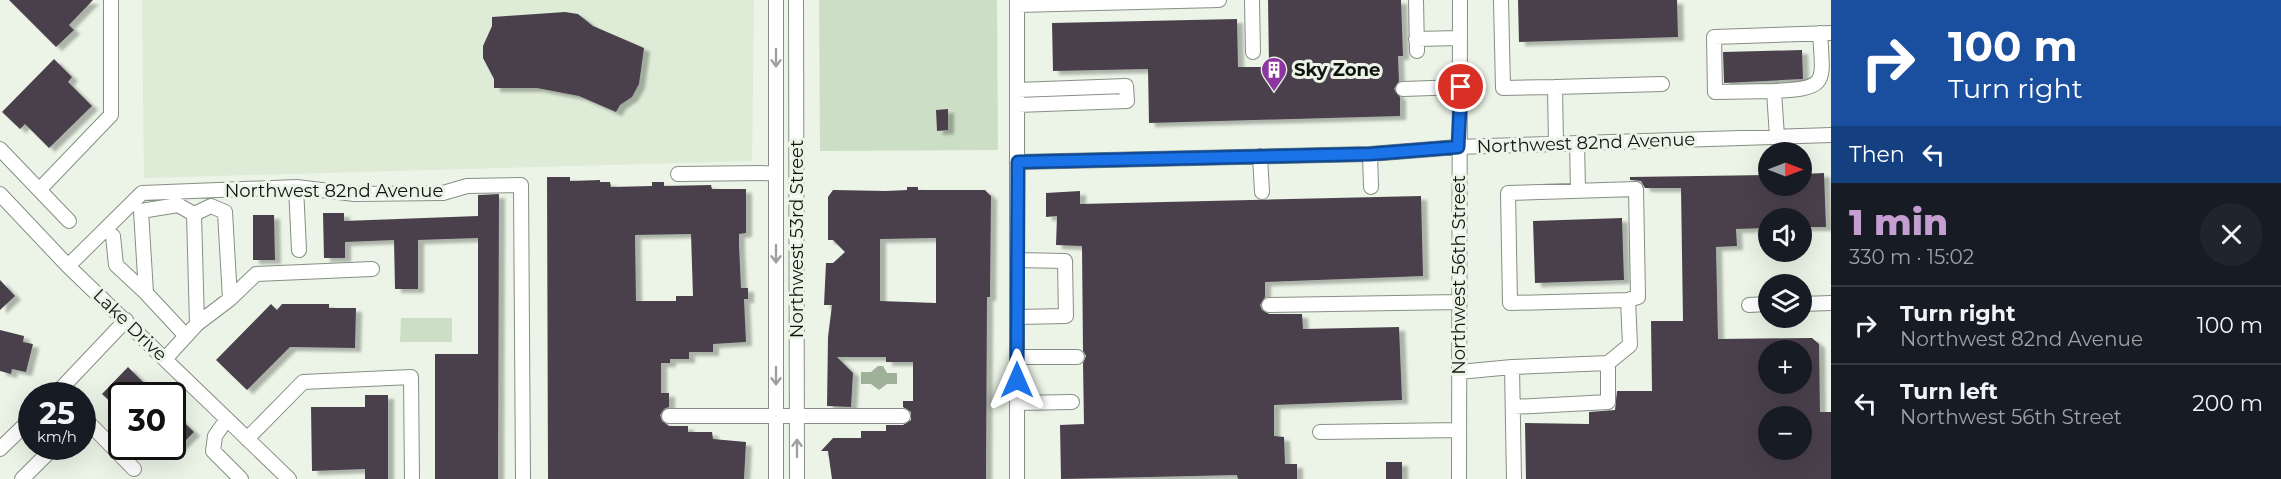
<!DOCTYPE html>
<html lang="en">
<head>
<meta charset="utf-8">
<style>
	:root { --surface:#171b24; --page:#20242c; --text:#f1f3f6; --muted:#9ea1a6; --line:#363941; --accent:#c49ed0 }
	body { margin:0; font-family:Montserrat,sans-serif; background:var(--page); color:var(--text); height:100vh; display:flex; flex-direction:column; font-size:22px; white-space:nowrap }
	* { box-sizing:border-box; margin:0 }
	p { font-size:20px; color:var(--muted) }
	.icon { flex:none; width:33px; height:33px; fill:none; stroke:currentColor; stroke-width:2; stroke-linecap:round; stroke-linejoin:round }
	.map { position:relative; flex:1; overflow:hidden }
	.side { display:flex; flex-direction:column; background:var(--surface); width:450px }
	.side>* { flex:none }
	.banner { background:#1a4fa0; color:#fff; overflow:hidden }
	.needle { width:39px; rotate:90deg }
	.fabs { position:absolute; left:1758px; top:142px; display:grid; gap:12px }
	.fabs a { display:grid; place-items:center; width:54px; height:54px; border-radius:50%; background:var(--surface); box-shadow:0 6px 24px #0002; font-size:30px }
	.speed { position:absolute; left:18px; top:382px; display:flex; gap:12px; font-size:30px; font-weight:700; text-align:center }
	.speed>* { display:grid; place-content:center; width:78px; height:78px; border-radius:50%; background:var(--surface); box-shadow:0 6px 24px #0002; line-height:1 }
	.speed small { font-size:15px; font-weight:400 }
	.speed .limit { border:3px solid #111; border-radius:9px; background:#fff; color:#111 }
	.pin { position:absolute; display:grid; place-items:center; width:51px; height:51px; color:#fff; margin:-26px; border:3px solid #fff; border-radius:50%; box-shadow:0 2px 6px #0007 }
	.me { position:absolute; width:66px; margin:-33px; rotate:0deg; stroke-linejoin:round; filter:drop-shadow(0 0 4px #0008) }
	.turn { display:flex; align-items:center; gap:21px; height:126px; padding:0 18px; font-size:27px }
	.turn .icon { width:78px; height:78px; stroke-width:2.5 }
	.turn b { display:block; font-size:42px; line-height:51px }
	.then { display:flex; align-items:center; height:57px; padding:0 18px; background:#0003; gap:12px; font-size:22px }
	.round { display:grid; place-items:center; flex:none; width:63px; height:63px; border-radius:32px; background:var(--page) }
	.head { display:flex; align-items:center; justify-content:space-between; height:102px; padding:0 18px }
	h1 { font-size:36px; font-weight:800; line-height:45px; color:var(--accent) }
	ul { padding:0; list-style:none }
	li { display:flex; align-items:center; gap:18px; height:78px; padding:0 18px; border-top:2px solid var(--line) }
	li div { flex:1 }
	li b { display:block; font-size:22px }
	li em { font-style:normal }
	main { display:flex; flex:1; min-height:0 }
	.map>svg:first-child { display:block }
	.built { fill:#ddebd7 }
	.green { fill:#cddec6 }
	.water { fill:#9fb198 }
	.building { fill:#49414b; fill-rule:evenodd; filter:url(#shadow) }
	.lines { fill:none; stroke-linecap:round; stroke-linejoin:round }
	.minor-casing { stroke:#868f83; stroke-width:16 }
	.minor { stroke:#fff; stroke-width:14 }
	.oneway { stroke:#9fa19f }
	.route-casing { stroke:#114b97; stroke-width:15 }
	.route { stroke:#1a73e8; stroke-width:10 }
	.labels { text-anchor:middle; stroke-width:6; stroke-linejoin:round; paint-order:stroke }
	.poi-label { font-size:18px; font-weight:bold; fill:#10140f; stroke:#ebf4e7; text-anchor:start }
	.street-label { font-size:18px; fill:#10140f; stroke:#ebf4e7 }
</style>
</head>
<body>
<main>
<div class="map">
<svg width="1831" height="479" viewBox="0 0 1831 479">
	<defs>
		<filter id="shadow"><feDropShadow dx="6" dy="4" stdDeviation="1.5" flood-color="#0004"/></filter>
	</defs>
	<rect width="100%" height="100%" fill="#ebf4e7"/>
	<!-- built -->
	<path class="built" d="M142,0H754L752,161L144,178Z"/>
	<!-- green -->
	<path class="green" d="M819,0H997L998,150L820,151Z
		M401,318H452V342H400Z"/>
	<!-- water -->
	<path class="water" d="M878,366H883L887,373H897V384H887L879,390L871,384H861V372H871Z"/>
	<!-- building -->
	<path class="building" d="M9,0H93L69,25L74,30L56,47Z
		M1268,0H1401L1403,56H1398L1399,81L1394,89L1400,97V116L1149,123L1148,69L1053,71L1052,23L1237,19L1238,67H1269Z
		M1518,0H1677L1678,37L1519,42Z
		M565,12L578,14L593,26L644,48L639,84L632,97L620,105L616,112L579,96L537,88H494V79L483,58V46L492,26V17Z
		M1802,50L1803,79L1724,83L1723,52Z
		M54,59L72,77L68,82L92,106L49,148L25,124L20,129L2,112Z
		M948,109V130L937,131L936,110Z
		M1824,173L1826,227H1802V219H1768V228L1736,229L1737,246L1716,247L1718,339L1812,338L1819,344L1820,412H1831V479H1526L1525,423L1589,424V412L1615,410L1617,391H1652L1651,321H1683L1681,188H1645L1641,181L1630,180V177L1768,175V186H1802V174ZM1768,351H1802V384H1768ZM1768,417H1802V450H1768Z
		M547,177H570V181L600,180V182H610L611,187L652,186V182H664V186L711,185L712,189H746V233L739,234V245L741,288H748V299H744L746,342L713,344V352H689V359H670V363H661V393H669V407L664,409L660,415L662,421L669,426H688V432H712L713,439L746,442L744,479H548ZM691,234L693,296H676V301H636L635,235Z
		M907,187H918V190H985L991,196L990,297H987L986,479H832L828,451H821L833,438H861V431H886V425H903L911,420V412L903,407V401H913V362H886V357H837L853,373L851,407L827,406L828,337L832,305H824L826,263H833L845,252L833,240H828V197L833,190L886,191L907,190ZM936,238V303L880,301V239Z
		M1080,191V204L1421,196L1423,276L1265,282V297L1260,305L1262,310L1269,314H1302L1303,329L1399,327L1402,400L1274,405V436L1284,437L1285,464H1297V479H1238L1237,475L1061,479L1060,425L1084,424L1083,363L1086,356L1083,351L1082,246L1056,245L1057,216L1046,217V193Z
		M499,194L498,479H435V354H478V238L418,240V289H395L394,240L345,242V258H324L323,213H344V221L478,216V195Z
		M253,215H274L275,260H253Z
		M1622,218L1624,280L1535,283L1533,221Z
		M0,280L15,296L0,310Z
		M271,304L277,310L282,304H329V308H356L355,348L290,347L247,390L216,360Z
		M0,330L24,336L23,342L33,344L26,372L12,369L11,374L0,371Z
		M128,367L157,396H122V413L102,394Z
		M365,395H388V479H365V469L312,471L311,407H365Z
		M172,411L194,432L172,454Z
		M1386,462H1402V479H1386Z"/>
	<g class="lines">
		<defs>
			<path id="minor" d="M776,0V479
				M796,0L797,479
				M1252,0L1253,52
				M1416,0L1417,51
				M1501,0L1503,88L1555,87
				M1017,5L1219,0
				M1416,39L1460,38
				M1403,89L1461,87
				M1774,91L1715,92L1714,37L1831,33
				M1017,105L1127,101L1126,86L1017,90
				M1777,137L1774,91C1829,88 1823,84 1820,33
				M1577,143L1578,191
				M1556,144L1555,87L1662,84
				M0,149L69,221
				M1370,154L1371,187
				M1260,156L1262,192
				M1018,162L1370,154L1458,147L1831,135
				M678,174L776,173
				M296,187L299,250
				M40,189L111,115V0
				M0,194L68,266L289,479
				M113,236L116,265L146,293L141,211L178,205L194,214
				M68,266L142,193L296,187L355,194L443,193L467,186L521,185L523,479
				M146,293L186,336
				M230,299L256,274L372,269
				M1802,304L1831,303
				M1269,305L1459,302
				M1749,305L1768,304
				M1017,317L1066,316L1065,261L1017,260
				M1017,357H1077
				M165,359L197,324L194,214L211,206L225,212L230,299L197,324
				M1608,363L1630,345L1628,300L1510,303L1508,193L1636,189L1638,297L1628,300
				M1512,367L1608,363V402L1513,407
				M1459,372L1512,367L1514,479
				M54,396L126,320
				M1017,403L1072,402
				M669,416H903
				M83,417L134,469
				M227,419L215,436L213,451L241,479
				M1320,432L1459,430
				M247,439L303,382L411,377L412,479
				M0,449L32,418
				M22,479L54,447
				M1017,479V0
				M1459,479L1460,0"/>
		</defs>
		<!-- minor casing -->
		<use href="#minor" class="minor-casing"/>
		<!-- minor -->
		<use href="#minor" class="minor"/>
	</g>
	<!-- one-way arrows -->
	<defs><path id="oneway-shaft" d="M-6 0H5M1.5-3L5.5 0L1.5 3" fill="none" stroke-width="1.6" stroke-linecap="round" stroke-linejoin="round" transform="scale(1.5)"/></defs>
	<g class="oneway">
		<use href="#oneway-shaft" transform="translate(776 58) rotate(90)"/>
		<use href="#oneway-shaft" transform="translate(776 254) rotate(90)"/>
		<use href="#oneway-shaft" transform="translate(776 376) rotate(90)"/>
		<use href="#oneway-shaft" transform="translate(797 448) rotate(-90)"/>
	</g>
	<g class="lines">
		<defs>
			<path id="route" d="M1017,380L1018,162L1370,154L1458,147L1461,87"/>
		</defs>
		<!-- route casing -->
		<use href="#route" class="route-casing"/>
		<!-- route -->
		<use href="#route" class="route"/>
	</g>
	<!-- icons -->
	<defs>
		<symbol id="building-pin" viewBox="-11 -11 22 30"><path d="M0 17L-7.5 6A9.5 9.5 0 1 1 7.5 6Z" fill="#8d36a2" stroke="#ebf4e7"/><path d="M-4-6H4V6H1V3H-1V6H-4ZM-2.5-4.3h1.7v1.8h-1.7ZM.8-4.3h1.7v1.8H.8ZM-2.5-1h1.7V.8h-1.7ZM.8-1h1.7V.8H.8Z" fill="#fff"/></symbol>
	</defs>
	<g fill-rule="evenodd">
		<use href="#building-pin" x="1259" y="55" width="30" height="40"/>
	</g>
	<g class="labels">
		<!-- poi labels -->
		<g class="poi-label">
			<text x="1294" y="76">Sky Zone</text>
		</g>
		<!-- street labels -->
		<g class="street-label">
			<text transform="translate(1586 143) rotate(-2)" y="6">Northwest 82nd Avenue</text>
			<text x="334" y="197">Northwest 82nd Avenue</text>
			<text transform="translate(797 239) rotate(-90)" y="6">Northwest 53rd Street</text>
			<text transform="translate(1459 275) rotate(-90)" y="6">Northwest 56th Street</text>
			<text transform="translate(130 325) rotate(44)" y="6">Lake Drive</text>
		</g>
	</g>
</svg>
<div class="fabs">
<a><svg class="needle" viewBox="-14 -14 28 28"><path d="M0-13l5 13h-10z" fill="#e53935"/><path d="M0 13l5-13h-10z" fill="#9ea1a6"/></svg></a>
<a><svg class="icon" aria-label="sound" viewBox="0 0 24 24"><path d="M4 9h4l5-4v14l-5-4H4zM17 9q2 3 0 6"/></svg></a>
<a><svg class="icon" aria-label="layers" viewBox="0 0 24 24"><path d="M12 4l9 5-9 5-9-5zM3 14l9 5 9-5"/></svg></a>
<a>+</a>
<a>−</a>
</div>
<div class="speed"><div>25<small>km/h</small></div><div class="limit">30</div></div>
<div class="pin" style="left:1461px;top:87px;background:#d93025"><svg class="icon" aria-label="arrive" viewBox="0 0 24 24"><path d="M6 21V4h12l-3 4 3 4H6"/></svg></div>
<svg class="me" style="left:1017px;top:380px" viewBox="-20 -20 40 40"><path d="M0-17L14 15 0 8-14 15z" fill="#1a73e8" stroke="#fff" stroke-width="4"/></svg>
</div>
<section class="side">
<div class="banner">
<div class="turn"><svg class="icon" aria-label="right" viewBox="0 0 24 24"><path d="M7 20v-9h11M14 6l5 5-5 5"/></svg><div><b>100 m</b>Turn right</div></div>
<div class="then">Then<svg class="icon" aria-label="left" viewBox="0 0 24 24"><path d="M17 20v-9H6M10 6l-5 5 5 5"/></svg></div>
</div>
<div class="head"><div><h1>1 min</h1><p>330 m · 15:02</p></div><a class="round"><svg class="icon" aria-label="close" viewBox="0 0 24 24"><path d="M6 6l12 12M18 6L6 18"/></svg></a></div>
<ul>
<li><svg class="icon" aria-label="right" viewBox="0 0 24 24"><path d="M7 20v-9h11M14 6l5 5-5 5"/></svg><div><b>Turn right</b><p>Northwest 82nd Avenue</p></div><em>100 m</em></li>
<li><svg class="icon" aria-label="left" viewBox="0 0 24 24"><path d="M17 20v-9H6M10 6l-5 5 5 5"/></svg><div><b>Turn left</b><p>Northwest 56th Street</p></div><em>200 m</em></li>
</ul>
</section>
</main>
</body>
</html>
